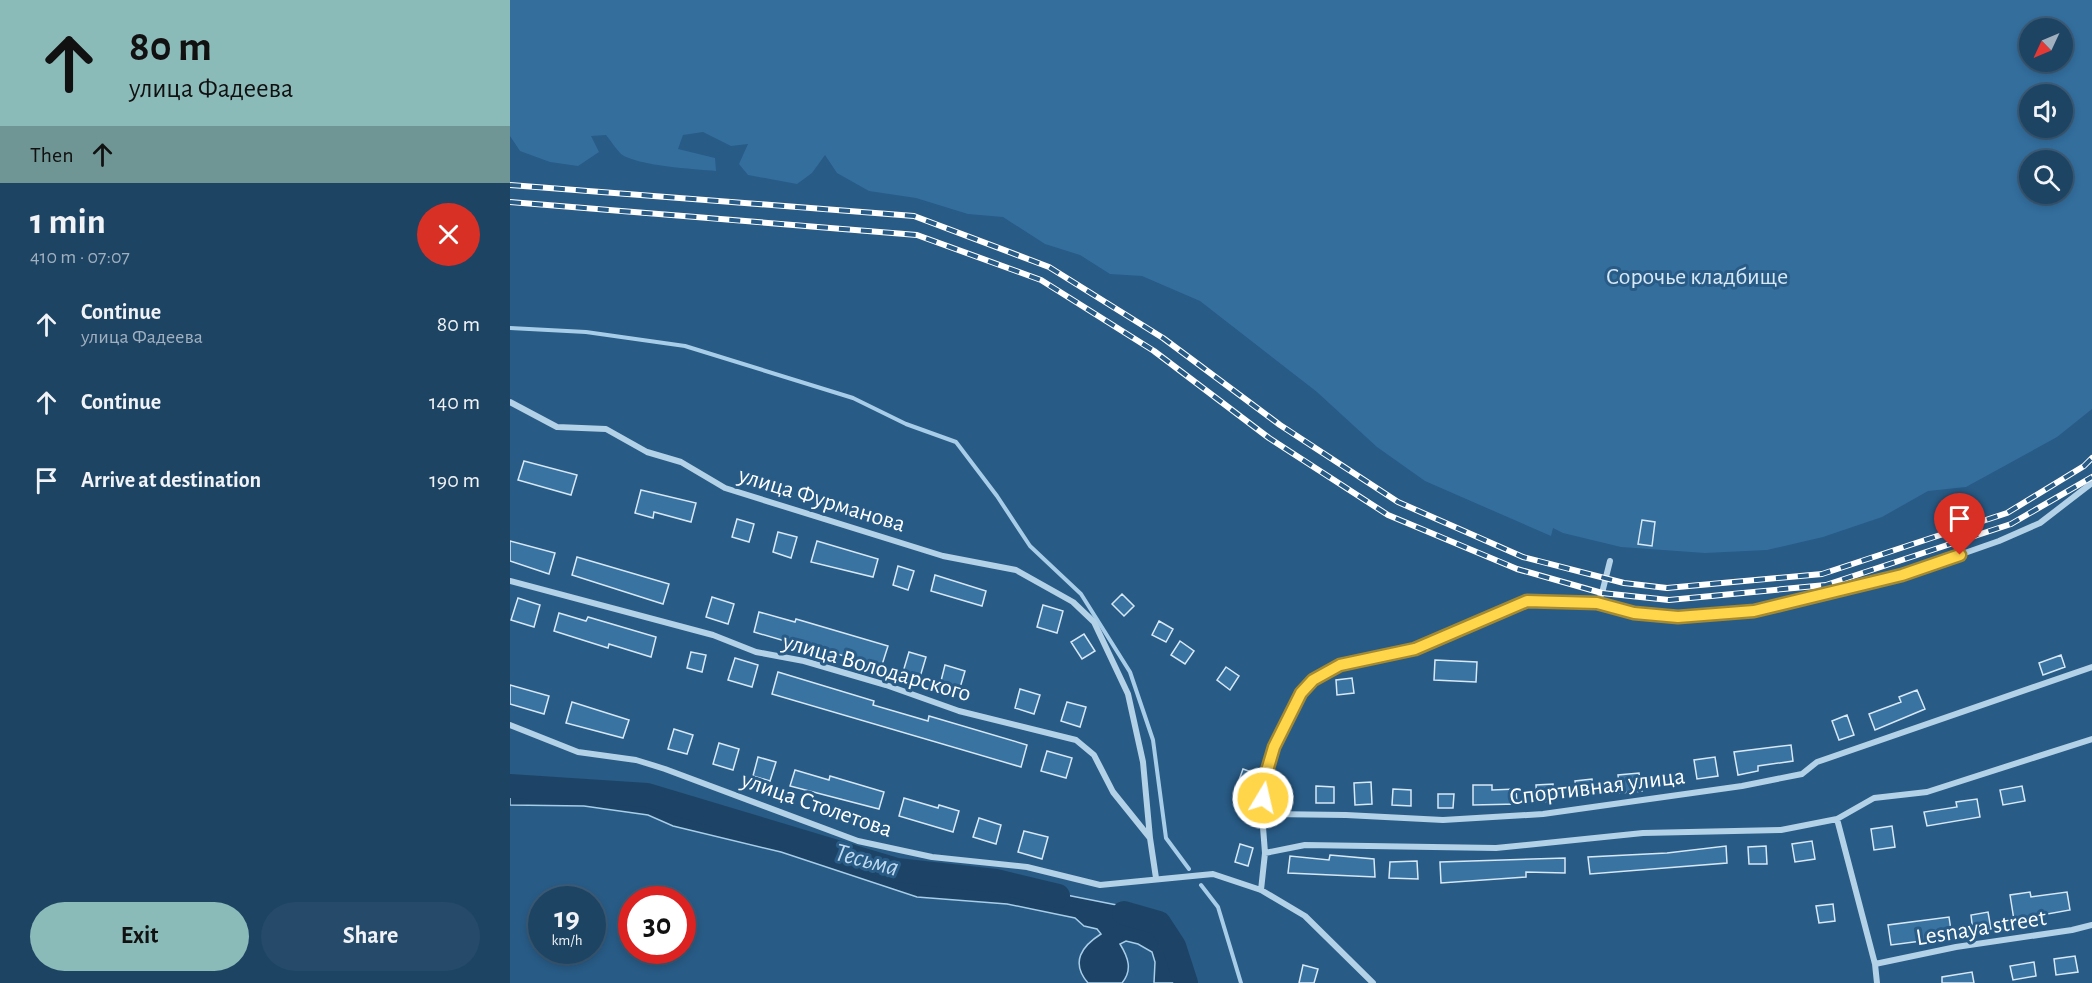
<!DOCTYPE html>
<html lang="en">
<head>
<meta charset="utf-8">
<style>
	:root { --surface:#1e4464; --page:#264b6a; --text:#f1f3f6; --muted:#a1b0bf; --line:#3c5c78; --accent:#8bbbb9 }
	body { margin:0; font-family:"Alegreya Sans",sans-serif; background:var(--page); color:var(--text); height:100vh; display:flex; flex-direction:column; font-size:22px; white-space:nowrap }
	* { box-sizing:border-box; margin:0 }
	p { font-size:20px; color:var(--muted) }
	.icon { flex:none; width:33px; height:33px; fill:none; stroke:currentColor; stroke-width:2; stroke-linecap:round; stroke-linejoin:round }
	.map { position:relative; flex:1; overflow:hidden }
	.sheet { display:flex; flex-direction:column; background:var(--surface); width:510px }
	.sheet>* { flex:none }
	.banner { background:#8bbbb9; color:#111; overflow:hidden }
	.needle { width:39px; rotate:226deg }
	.tools { position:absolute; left:1509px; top:18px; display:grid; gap:12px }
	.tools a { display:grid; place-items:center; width:54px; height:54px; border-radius:50%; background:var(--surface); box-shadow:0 3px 9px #0003,0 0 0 2px var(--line); font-size:30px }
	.speed { position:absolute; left:18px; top:886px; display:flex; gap:12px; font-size:30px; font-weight:700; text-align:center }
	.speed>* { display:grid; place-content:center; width:78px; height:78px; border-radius:50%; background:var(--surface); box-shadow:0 3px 9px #0003,0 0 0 2px var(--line); line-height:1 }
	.speed small { font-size:15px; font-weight:400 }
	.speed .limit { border:9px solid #d22; background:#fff; color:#111 }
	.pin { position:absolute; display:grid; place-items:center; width:51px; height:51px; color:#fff; margin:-62px -26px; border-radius:50% 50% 50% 0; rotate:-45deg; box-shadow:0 0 6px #0007 }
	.pin .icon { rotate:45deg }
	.me { position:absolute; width:66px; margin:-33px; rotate:9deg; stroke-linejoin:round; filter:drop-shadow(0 0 4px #0008) }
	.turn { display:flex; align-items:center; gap:21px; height:126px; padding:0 30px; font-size:27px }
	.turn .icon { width:78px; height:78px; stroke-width:2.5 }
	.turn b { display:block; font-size:42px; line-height:51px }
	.then { display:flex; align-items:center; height:57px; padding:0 30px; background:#0003; gap:12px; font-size:22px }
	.round { display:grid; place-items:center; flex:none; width:63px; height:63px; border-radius:32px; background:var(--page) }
	.headline { display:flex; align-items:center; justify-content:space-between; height:102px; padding:0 30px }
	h1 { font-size:36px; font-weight:600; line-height:45px }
	.action { display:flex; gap:12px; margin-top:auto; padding:12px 30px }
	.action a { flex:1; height:69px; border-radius:36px; background:var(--accent); color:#111; font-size:24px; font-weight:600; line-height:69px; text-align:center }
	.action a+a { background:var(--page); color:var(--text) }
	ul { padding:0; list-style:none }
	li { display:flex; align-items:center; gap:18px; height:78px; padding:0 30px }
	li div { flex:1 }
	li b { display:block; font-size:22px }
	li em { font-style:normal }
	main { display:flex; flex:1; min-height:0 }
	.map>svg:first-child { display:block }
	.green { fill:#336e9d; fill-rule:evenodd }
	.water { fill:#1d4466; stroke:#a8cde8; stroke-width:1.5 }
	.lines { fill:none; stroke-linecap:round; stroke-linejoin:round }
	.stream { stroke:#a8cde8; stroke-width:4 }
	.river { stroke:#1d4466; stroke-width:24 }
	.building { fill:#3973a2; stroke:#d7e8f6; stroke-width:1.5 }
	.street { stroke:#b3d1e7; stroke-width:6 }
	.rail-casing { stroke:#fff; stroke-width:6 }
	.rail { stroke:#285b86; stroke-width:4; stroke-dasharray:11; stroke-linecap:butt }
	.route-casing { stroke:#a68a30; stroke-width:15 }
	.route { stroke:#ffd54a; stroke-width:10 }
	.labels { text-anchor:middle; stroke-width:6; stroke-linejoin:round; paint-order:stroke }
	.park-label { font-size:24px; fill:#d7e8f6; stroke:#285b86 }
	.street-label { font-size:24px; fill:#fff; stroke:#285b86 }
	.water-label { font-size:26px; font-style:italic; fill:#bfdaef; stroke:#285b86 }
</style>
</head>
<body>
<main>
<section class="sheet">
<div class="banner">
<div class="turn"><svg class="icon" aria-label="ahead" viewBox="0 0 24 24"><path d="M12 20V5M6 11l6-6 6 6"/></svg><div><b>80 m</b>улица Фадеева</div></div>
<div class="then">Then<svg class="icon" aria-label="ahead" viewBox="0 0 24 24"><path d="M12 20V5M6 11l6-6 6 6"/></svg></div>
</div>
<div class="headline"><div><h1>1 min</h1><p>410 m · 07:07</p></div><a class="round" style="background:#d93025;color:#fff"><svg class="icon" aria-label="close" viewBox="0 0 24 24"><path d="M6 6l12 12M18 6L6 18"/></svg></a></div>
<ul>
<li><svg class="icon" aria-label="ahead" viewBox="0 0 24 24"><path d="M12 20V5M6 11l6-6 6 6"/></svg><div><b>Continue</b><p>улица Фадеева</p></div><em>80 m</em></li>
<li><svg class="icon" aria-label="ahead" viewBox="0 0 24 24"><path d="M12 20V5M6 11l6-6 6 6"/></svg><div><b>Continue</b></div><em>140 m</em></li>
<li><svg class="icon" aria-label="arrive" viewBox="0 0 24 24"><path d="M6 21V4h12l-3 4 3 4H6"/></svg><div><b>Arrive at destination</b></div><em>190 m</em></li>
</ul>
<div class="action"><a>Exit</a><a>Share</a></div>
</section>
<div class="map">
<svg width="1582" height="983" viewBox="0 0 1582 983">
	<rect width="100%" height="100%" fill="#285b86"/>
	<!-- green -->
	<path class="green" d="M0,0H1582V409L1547,437L1456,487L1418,491L1372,517L1313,537L1257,550L1195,553L1111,547L1053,533L1043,528L1041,536L915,481L867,447L807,392L690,301L632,276L600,274L570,255L535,244L493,217L458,214L406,198L359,191L327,173L315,155L302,173L287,184L238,175L229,164L238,144L221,146L193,132L173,135L168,149L205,158L206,171C185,169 127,166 111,154C106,149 101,141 96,135L81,136L89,152L68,166L40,162L10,151L0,136ZM1520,28H1552V62H1520ZM1520,94H1552V128H1520ZM1520,160H1552V194H1520Z"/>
	<!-- water -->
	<path class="water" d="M0,788L21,792H87L119,796L126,793L150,798L388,872L526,889L627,909L643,918L659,941L665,983H644L645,962L642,952L628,944L616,941L610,944C618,957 623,970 612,983H578C560,962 572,946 591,934L587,929L574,926L565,918L497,904L407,897L271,852L163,826L138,815L74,806L0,805Z"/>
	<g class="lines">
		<!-- stream -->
		<path class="stream" d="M0,328L76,332L175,346L343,398L396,424L446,442L487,496L520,546L571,594L620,672L643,740L656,838L679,869
			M691,885L708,907L731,983"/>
		<!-- river -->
		<path class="river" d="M0,786L137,795L387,870L486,881L548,896
			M614,913L649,923L664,946L676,983"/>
	</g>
	<!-- building -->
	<path class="building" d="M14,461L67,475L61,495L8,480Z
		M131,490L186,503L181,522L144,512L143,518L125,513Z
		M227,519L244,524L239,542L222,537Z
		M1132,520L1145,522L1142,546L1128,544Z
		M268,532L287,537L281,558L263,552Z
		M0,541L45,553L39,574L0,561Z
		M307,541L368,559L363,577L301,562Z
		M67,557L159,584L153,604L62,575Z
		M388,566L404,571L398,590L383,585Z
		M425,575L476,591L472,606L421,591Z
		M612,594L624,606L614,616L602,604Z
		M202,597L224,604L218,624L196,617Z
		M8,598L30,605L24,627L1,620Z
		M533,605L553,611L547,633L527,627Z
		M249,612L285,622L286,619L378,646L371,668L300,645L299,648L244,632Z
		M49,613L76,621L78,617L146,637L141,657L99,644L98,648L44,631Z
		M649,621L663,629L656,642L642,635Z
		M574,634L585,651L572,659L561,642Z
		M670,641L684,651L675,664L661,655Z
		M181,652L196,655L192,672L177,668Z
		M399,652L416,657L410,677L393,672Z
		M1551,655L1555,667L1533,675L1529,663Z
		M225,658L248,665L242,687L218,680Z
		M925,660L967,662L966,682L924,680Z
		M435,665L455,671L449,691L430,685Z
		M716,667L729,676L720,690L707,680Z
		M268,672L364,701L363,705L418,721L419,716L517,745L511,767L262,694Z
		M842,678L844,693L827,695L826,680Z
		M0,685L39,696L34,714L0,704Z
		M510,689L530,695L524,714L505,708Z
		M1407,690L1415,709L1365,730L1359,714L1391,702L1389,697Z
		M62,702L119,720L113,738L56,723Z
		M557,702L576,707L570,727L551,721Z
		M1337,715L1344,735L1329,740L1322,721Z
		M164,729L183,735L177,754L158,749Z
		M209,743L229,749L223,770L203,764Z
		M1281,745L1283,761L1248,766V771L1228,775L1224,752Z
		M537,751L562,758L556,778L531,771Z
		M248,757L266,762L260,781L243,776Z
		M1205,757L1208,776L1187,779L1184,760Z
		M733,769L747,774L742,788L728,783Z
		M285,770L319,780L320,776L374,792L369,809L280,786Z
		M1129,773L1132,791L1110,793L1108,775Z
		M1082,779L1084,794L1067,797L1065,781Z
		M861,782L862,804L845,805L844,783Z
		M1043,784L1044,801L1027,802L1026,785Z
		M963,785H982V790L1006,789L1007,804L963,805Z
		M806,786L824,787V803H806Z
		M1512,786L1515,801L1493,805L1490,790Z
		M883,789L901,790V806L882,805Z
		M928,794H944L943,808H928Z
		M394,798L428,808L429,805L449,811L443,832L389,816Z
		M1467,799L1470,817L1417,826L1414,812L1447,807L1446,802Z
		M469,818L491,825L486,844L463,837Z
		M1382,826L1385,847L1364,850L1361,829Z
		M514,831L538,837L532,859L508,852Z
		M1302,841L1305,859L1285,862L1282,844Z
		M730,844L743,848L738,866L725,862Z
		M1216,846L1217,863L1080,874L1078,857L1157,853Z
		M1256,846L1257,864H1239L1238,847Z
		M820,855L864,859L865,877L778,873L780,856L819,860Z
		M1055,858V873L1016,872V877L931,883L930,862Z
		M907,861L908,879L879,878L880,862Z
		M1520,892L1521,897L1557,892L1560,910L1504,920L1500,895Z
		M1323,904L1325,921L1309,923L1306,906Z
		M1478,912L1481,929L1463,932L1461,915Z
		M1439,917L1442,937L1381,945L1378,925Z
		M1565,956L1568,972L1546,975L1544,959Z
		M1524,962L1526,976L1503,980L1500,966Z
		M793,965L808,969L804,983H789Z
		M1462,972L1464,983H1432V977Z"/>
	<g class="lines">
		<!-- street -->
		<path class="street" d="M0,402L47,427L96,429L137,452L171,462L215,488L433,556L506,570L563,602L584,622L618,694L633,762L640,838
			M1100,561L1092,593L1087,603L1017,601L905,649L830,665L803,679L791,693L764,747L754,781L752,814L836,815L933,820L1033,814L1232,786L1292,774L1307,762L1582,667
			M0,581L203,635L246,652L294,661L376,685L449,711L566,740L584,755L603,792L640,838L646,878
			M1087,603L1123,613L1168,617L1243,611L1283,603L1392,575L1489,541L1530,523L1582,483
			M0,725L68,752L126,760L155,769L348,841L422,857L517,867L590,885L703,874L751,890L795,916L863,983
			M1327,819L1365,964L1367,983
			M755,853L795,845L986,848L1133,833L1271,830L1327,819L1364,798L1417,792L1582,739
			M751,890L755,853L752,814
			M1365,964L1446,947L1562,930L1582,925"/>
		<defs>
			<path id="rail" d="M0,185L404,216L539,267L653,338L770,425L888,502L1013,557L1114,583L1157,588L1312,574L1497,513L1574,466L1582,458
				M0,202L407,235L531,280L644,351L759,438L878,515L1007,569L1092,593L1159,600L1316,585L1501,524L1582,477"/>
		</defs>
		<!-- rail casing -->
		<use href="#rail" class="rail-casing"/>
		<!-- rail -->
		<use href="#rail" class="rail"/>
	</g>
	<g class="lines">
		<defs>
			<path id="route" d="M753,798L754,781L764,747L791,693L803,680L830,665L905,649L1017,601L1087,603L1124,613L1168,617L1244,611L1392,575L1450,555"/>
		</defs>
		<!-- route casing -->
		<use href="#route" class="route-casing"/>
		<!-- route -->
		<use href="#route" class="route"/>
	</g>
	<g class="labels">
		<!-- park labels -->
		<g class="park-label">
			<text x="1187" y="284">Сорочье кладбище</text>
		</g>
		<!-- street labels -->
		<g class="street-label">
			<text transform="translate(312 499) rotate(17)" y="8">улица Фурманова</text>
			<text transform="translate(367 667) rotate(16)" y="8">улица Володарского</text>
			<text transform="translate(1087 786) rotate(-7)" y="8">Спортивная улица</text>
			<text transform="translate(307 804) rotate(19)" y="8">улица Столетова</text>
			<text transform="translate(1471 927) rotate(-9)" y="8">Lesnaya street</text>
		</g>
		<!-- water labels -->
		<g class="water-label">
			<text transform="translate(357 859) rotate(15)" y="9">Тесьма</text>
		</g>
	</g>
</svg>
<div class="tools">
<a><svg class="needle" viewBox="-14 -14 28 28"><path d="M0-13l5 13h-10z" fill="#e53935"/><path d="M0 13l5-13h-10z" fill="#a1b0bf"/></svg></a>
<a><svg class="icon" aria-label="sound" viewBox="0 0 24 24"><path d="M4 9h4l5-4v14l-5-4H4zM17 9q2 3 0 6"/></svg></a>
<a><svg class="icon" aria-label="search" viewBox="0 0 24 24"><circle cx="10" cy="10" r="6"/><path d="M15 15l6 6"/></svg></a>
</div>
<div class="speed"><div>19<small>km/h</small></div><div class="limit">30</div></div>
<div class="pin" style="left:1450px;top:555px;background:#d93025"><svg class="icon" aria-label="arrive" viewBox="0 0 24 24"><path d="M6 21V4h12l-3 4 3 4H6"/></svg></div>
<svg class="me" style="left:753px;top:798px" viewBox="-20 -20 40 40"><circle r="17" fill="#ffd54a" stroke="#fff" stroke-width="3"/><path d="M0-11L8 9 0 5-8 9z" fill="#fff"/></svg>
</div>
</main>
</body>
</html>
